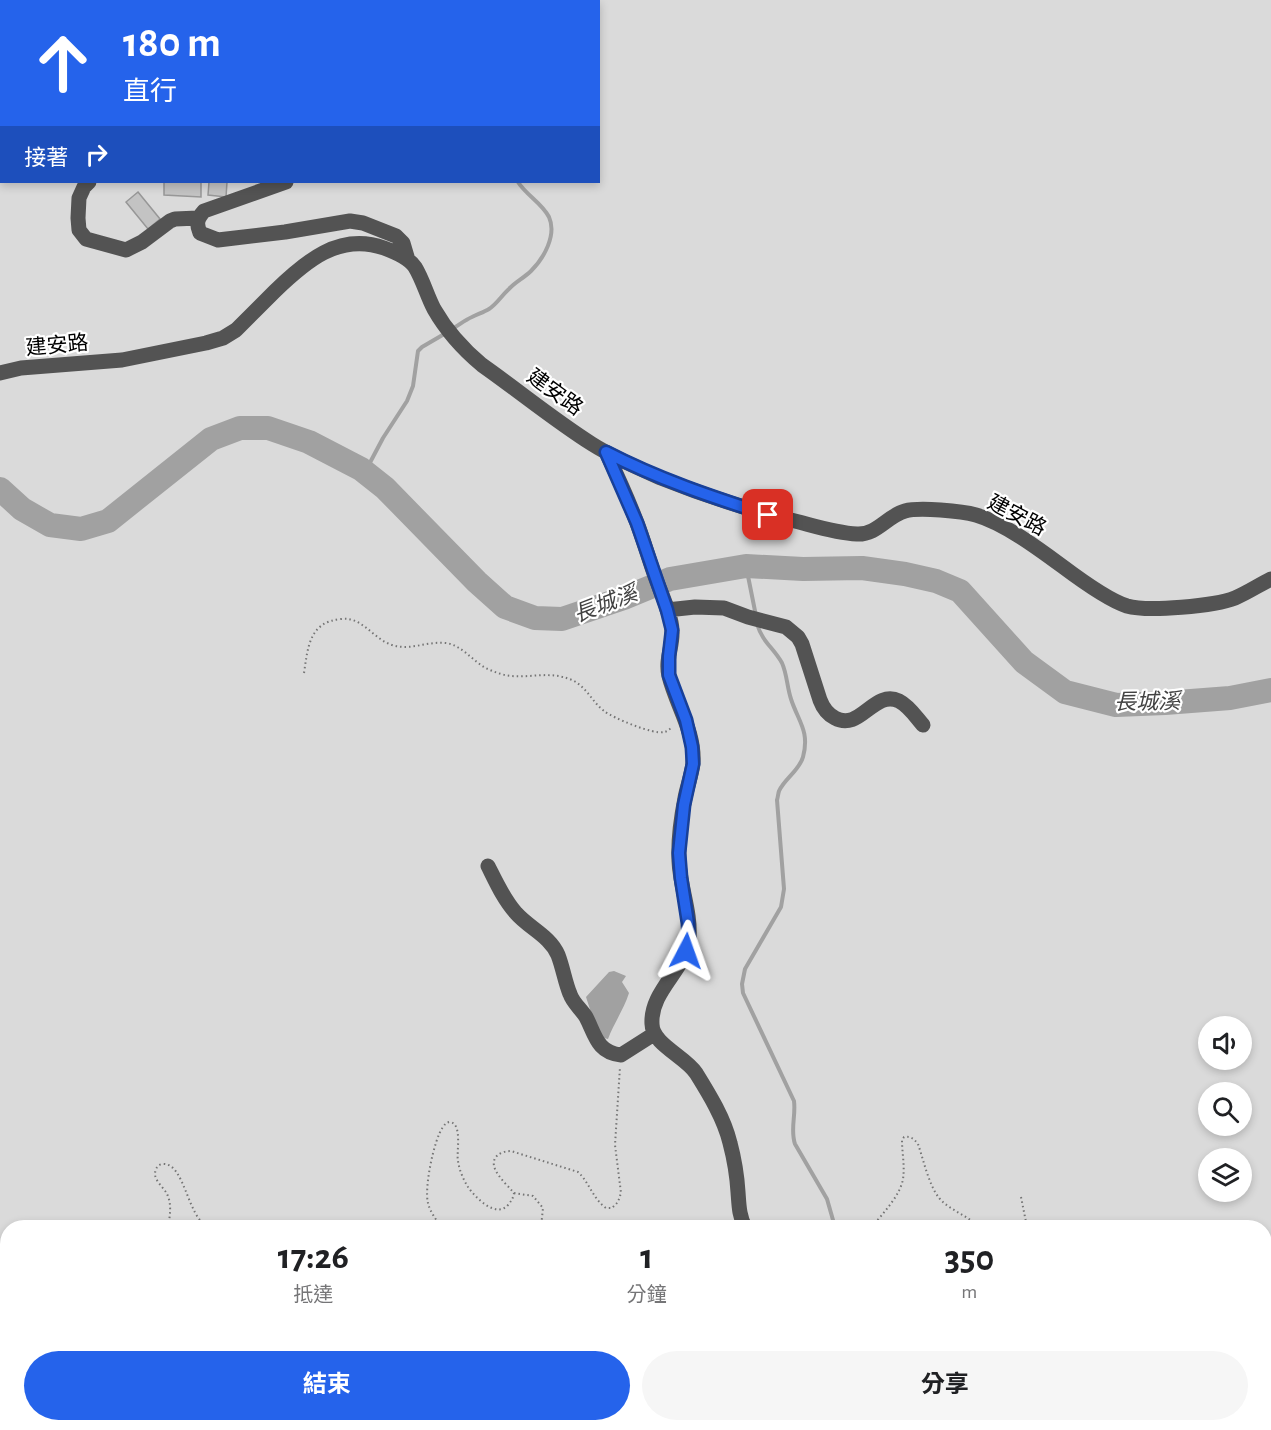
<!DOCTYPE html>
<html lang="zh-TW">
<head>
<meta charset="utf-8">
<style>
	:root { --surface:#fff; --page:#f6f6f6; --text:#202124; --muted:#757577; --accent:#2563eb }
	body { margin:0; font-family:"Alegreya Sans","Noto Sans TC",sans-serif; background:var(--page); color:var(--text); height:100vh; display:flex; flex-direction:column; font-size:22px; white-space:nowrap }
	* { box-sizing:border-box; margin:0 }
	p { font-size:20px; color:var(--muted) }
	.icon { flex:none; width:33px; height:33px; fill:none; stroke:currentColor; stroke-width:2; stroke-linecap:round; stroke-linejoin:round }
	.map { position:relative; flex:1; overflow:hidden }
	.sheet { position:absolute; left:0px; top:1220px; width:1272px; height:212px; display:flex; flex-direction:column; background:var(--surface); border-radius:24px 24px 0 0; box-shadow:0 3px 9px #0003 }
	.sheet>* { flex:none }
	.top-card { position:absolute; left:0px; top:0px; width:600px; height:183px; box-shadow:0 3px 9px #0003; background:#2563eb; color:#fff; overflow:hidden }
	.controls { position:absolute; left:1198px; top:1016px; display:grid; gap:12px }
	.controls a { display:grid; place-items:center; width:54px; height:54px; border-radius:50%; background:var(--surface); box-shadow:0 3px 9px #0003; font-size:30px }
	.pin { position:absolute; display:grid; place-items:center; width:51px; height:51px; color:#fff; margin:-26px; border-radius:12px; box-shadow:0 3px 9px #0006 }
	.me { position:absolute; width:66px; margin:-33px; rotate:4deg; stroke-linejoin:round; filter:drop-shadow(0 0 4px #0008) }
	.turn { display:flex; align-items:center; gap:21px; height:126px; padding:0 24px; font-size:27px }
	.turn .icon { width:78px; height:78px; stroke-width:2.5 }
	.turn b { display:block; font-size:42px; line-height:51px }
	.then { display:flex; align-items:center; height:57px; padding:0 24px; background:#0003; gap:12px; font-size:22px }
	.eta { display:flex; justify-content:space-evenly; align-items:center; height:102px; text-align:center }
	.eta b { font-size:36px; font-weight:700; line-height:42px }
	.cta { display:flex; gap:12px; margin-top:auto; padding:12px 24px }
	.cta a { flex:1; height:69px; border-radius:36px; background:var(--accent); color:#fff; font-size:24px; font-weight:700; line-height:69px; text-align:center }
	.cta a+a { background:var(--page); color:var(--text) }
	.map>svg:first-child { display:block }
	.green { fill:#dadada; fill-rule:evenodd }
	.water { fill:#a1a1a1 }
	.lines { fill:none; stroke-linecap:round; stroke-linejoin:round }
	.stream { stroke:#a1a1a1; stroke-width:4 }
	.river { stroke:#a1a1a1; stroke-width:24 }
	.building { fill:#c3c3c3; stroke:#979797; stroke-width:1.5 }
	.path { stroke:#757575; stroke-width:2; stroke-dasharray:1.5 3; stroke-linecap:butt }
	.minor { stroke:#535353; stroke-width:15 }
	.route-casing { stroke:#184099; stroke-width:15 }
	.route { stroke:#2563eb; stroke-width:10 }
	.labels { text-anchor:middle; stroke-width:4.5; stroke-linejoin:round; paint-order:stroke }
	.street-label { font-size:21px; fill:#000; stroke:#fff }
	.water-label { font-size:22px; font-style:italic; fill:#424242; stroke:#fff }
</style>
</head>
<body>
<div class="map">
<svg width="1271" height="1430" viewBox="0 0 1271 1430">
	<rect width="100%" height="100%" fill="#fff"/>
	<!-- green -->
	<path class="green" d="M0,0H1271V1430H0ZM2,2H598V182H2ZM1209,1026H1242V1059H1209ZM1209,1092H1242V1125H1209ZM1209,1158H1242V1191H1209ZM8,1227H1264V1424H8Z"/>
	<!-- water -->
	<path class="water" d="M614,971L626,976L622,982L629,993C624,1009 614,1023 608,1039L599,1037L586,997L609,972Z"/>
	<g class="lines">
		<!-- stream -->
		<path class="stream" d="M542,2V0
			M452,329C459,325 465,320 472,317C478,314 484,312 489,309C497,304 502,295 509,289C515,282 524,278 531,271C544,258 557,235 549,217C542,203 526,195 518,182
			M365,472L383,438L407,401L413,386L418,351L422,347L446,333
			M746,566L756,616
			M757,624C763,643 773,647 782,663C787,674 787,687 791,699C798,721 810,731 803,757C799,771 785,778 779,791C778,794 778,797 777,800L784,889L781,907L745,969L742,984L743,993L794,1101C796,1116 790,1130 795,1144L827,1199L835,1227
			M934,1424L937,1427"/>
		<!-- river -->
		<path class="river" d="M0,489L22,509L50,525L81,529L108,521L211,439L240,428H268L309,442L361,469L385,488L477,582L505,607L535,618L562,619L624,598L670,579L746,566L803,569L862,568L905,574L936,581L960,591L1024,662L1065,692L1116,705L1165,703L1230,698L1271,690"/>
	</g>
	<!-- building -->
	<path class="building" d="M164,182H201V197L164,195Z
		M209,182H227L226,197L208,195Z
		M138,192L160,219L148,229L126,202Z"/>
	<g class="lines">
		<!-- path -->
		<path class="path" d="M304,673C308,647 309,622 341,619C362,616 373,639 392,645C410,651 427,641 446,643C461,645 471,659 484,667C489,670 495,672 501,674C525,681 546,669 572,680C587,687 592,702 604,711C613,718 654,735 664,732C667,732 669,729 672,728
			M514,1193L533,1196L543,1208L541,1227
			M1021,1197L1027,1227
			M168,1227C170,1216 172,1204 167,1194C164,1188 155,1181 155,1174C155,1169 158,1164 163,1164C185,1163 187,1217 208,1227
			M441,1227C436,1219 430,1212 428,1203C424,1188 434,1139 443,1127C445,1124 447,1122 450,1122C463,1124 456,1153 458,1161C459,1169 463,1179 468,1187C475,1197 496,1219 508,1205C511,1201 513,1199 514,1193C508,1186 499,1178 495,1169C490,1157 501,1151 511,1151L578,1172C589,1182 593,1199 606,1208H612L618,1202L621,1193L615,1145L620,1067
			M872,1227C883,1213 900,1196 903,1179C905,1166 902,1153 902,1140L904,1137C911,1136 914,1139 918,1144C924,1161 930,1192 944,1203C955,1212 969,1217 979,1227
			M300,1424L305,1430
			M346,1430L350,1424
			M527,1430V1424"/>
		<!-- minor -->
		<path class="minor" d="M382,0V2
			M89,182L84,187L79,198L78,218L79,230L86,239L126,250L142,242L170,221L175,219L198,218
			M286,182L204,211C197,219 196,223 200,233L218,240L285,232L350,221L363,223L396,236L403,243L408,260
			M0,373L21,368L122,360L206,343L223,338L236,330C249,317 262,304 275,291C305,262 339,232 384,248C395,252 408,257 415,267C423,280 427,296 434,309C446,330 464,350 482,365C519,391 554,420 592,444C614,458 638,468 661,478C706,496 752,511 799,522C818,527 837,533 857,534C877,535 887,516 905,511C919,507 962,511 976,515C1004,523 1039,549 1062,566C1078,578 1108,600 1127,606C1148,612 1215,606 1235,598C1247,593 1259,585 1271,579
			M606,452C617,475 628,499 637,523C644,541 649,560 656,579C661,593 672,616 672,631C673,646 665,660 669,676C676,705 695,731 693,763C692,774 687,787 685,798C681,818 678,841 679,861C680,887 691,912 689,938C687,969 650,990 652,1024C652,1044 686,1057 696,1073C709,1094 724,1118 730,1143C734,1158 737,1176 738,1192C739,1205 739,1216 745,1227
			M667,610L695,607L724,608L748,617L786,627L798,637L802,644L820,700C823,708 827,714 835,718C860,732 874,689 899,701C909,706 916,717 923,725
			M488,866C496,882 504,900 516,913C529,928 550,936 558,955C563,968 565,982 570,994C573,1003 581,1009 586,1017C595,1034 597,1053 621,1055L654,1034
			M856,1424L863,1426L890,1430
			M1082,1424L1089,1426L1092,1430
			M1060,1430L1072,1424"/>
	</g>
	<g class="lines">
		<defs>
			<path id="route" d="M686,951L689,939L688,923L681,878L679,853L684,805L693,764L692,747L686,720L669,675V656L672,630L667,610L637,523L606,452C658,479 712,497 768,515"/>
		</defs>
		<!-- route casing -->
		<use href="#route" class="route-casing"/>
		<!-- route -->
		<use href="#route" class="route"/>
	</g>
	<g class="labels">
		<!-- street labels -->
		<g class="street-label">
			<text transform="translate(57 345) rotate(-5)" y="7">建安路</text>
			<text transform="translate(555 392) rotate(36)" y="7">建安路</text>
			<text transform="translate(1017 515) rotate(28)" y="7">建安路</text>
		</g>
		<!-- water labels -->
		<g class="water-label">
			<text transform="translate(605 603) rotate(-21)" y="8">長城溪</text>
			<text transform="translate(1147 701) rotate(-1)" y="8">長城溪</text>
		</g>
	</g>
</svg>
<div class="controls">
<a><svg class="icon" aria-label="sound" viewBox="0 0 24 24"><path d="M4 9h4l5-4v14l-5-4H4zM17 9q2 3 0 6"/></svg></a>
<a><svg class="icon" aria-label="search" viewBox="0 0 24 24"><circle cx="10" cy="10" r="6"/><path d="M15 15l6 6"/></svg></a>
<a><svg class="icon" aria-label="layers" viewBox="0 0 24 24"><path d="M12 4l9 5-9 5-9-5zM3 14l9 5 9-5"/></svg></a>
</div>
<div class="pin" style="left:768px;top:515px;background:#d93025"><svg class="icon" aria-label="arrive" viewBox="0 0 24 24"><path d="M6 21V4h12l-3 4 3 4H6"/></svg></div>
<svg class="me" style="left:686px;top:951px" viewBox="-20 -20 40 40"><path d="M0-17L14 15 0 8-14 15z" fill="#2563eb" stroke="#fff" stroke-width="4"/></svg>
<div class="top-card">
<div class="turn"><svg class="icon" aria-label="ahead" viewBox="0 0 24 24"><path d="M12 20V5M6 11l6-6 6 6"/></svg><div><b>180 m</b>直行</div></div>
<div class="then">接著<svg class="icon" aria-label="right" viewBox="0 0 24 24"><path d="M7 20v-9h11M14 6l5 5-5 5"/></svg></div>
</div>
<section class="sheet">
<div class="eta">
<div><b>17:26</b><p>抵達</p></div>
<div><b>1</b><p>分鐘</p></div>
<div><b>350</b><p>m</p></div>
</div>
<div class="cta"><a>結束</a><a>分享</a></div>
</section>
</div>
</body>
</html>
